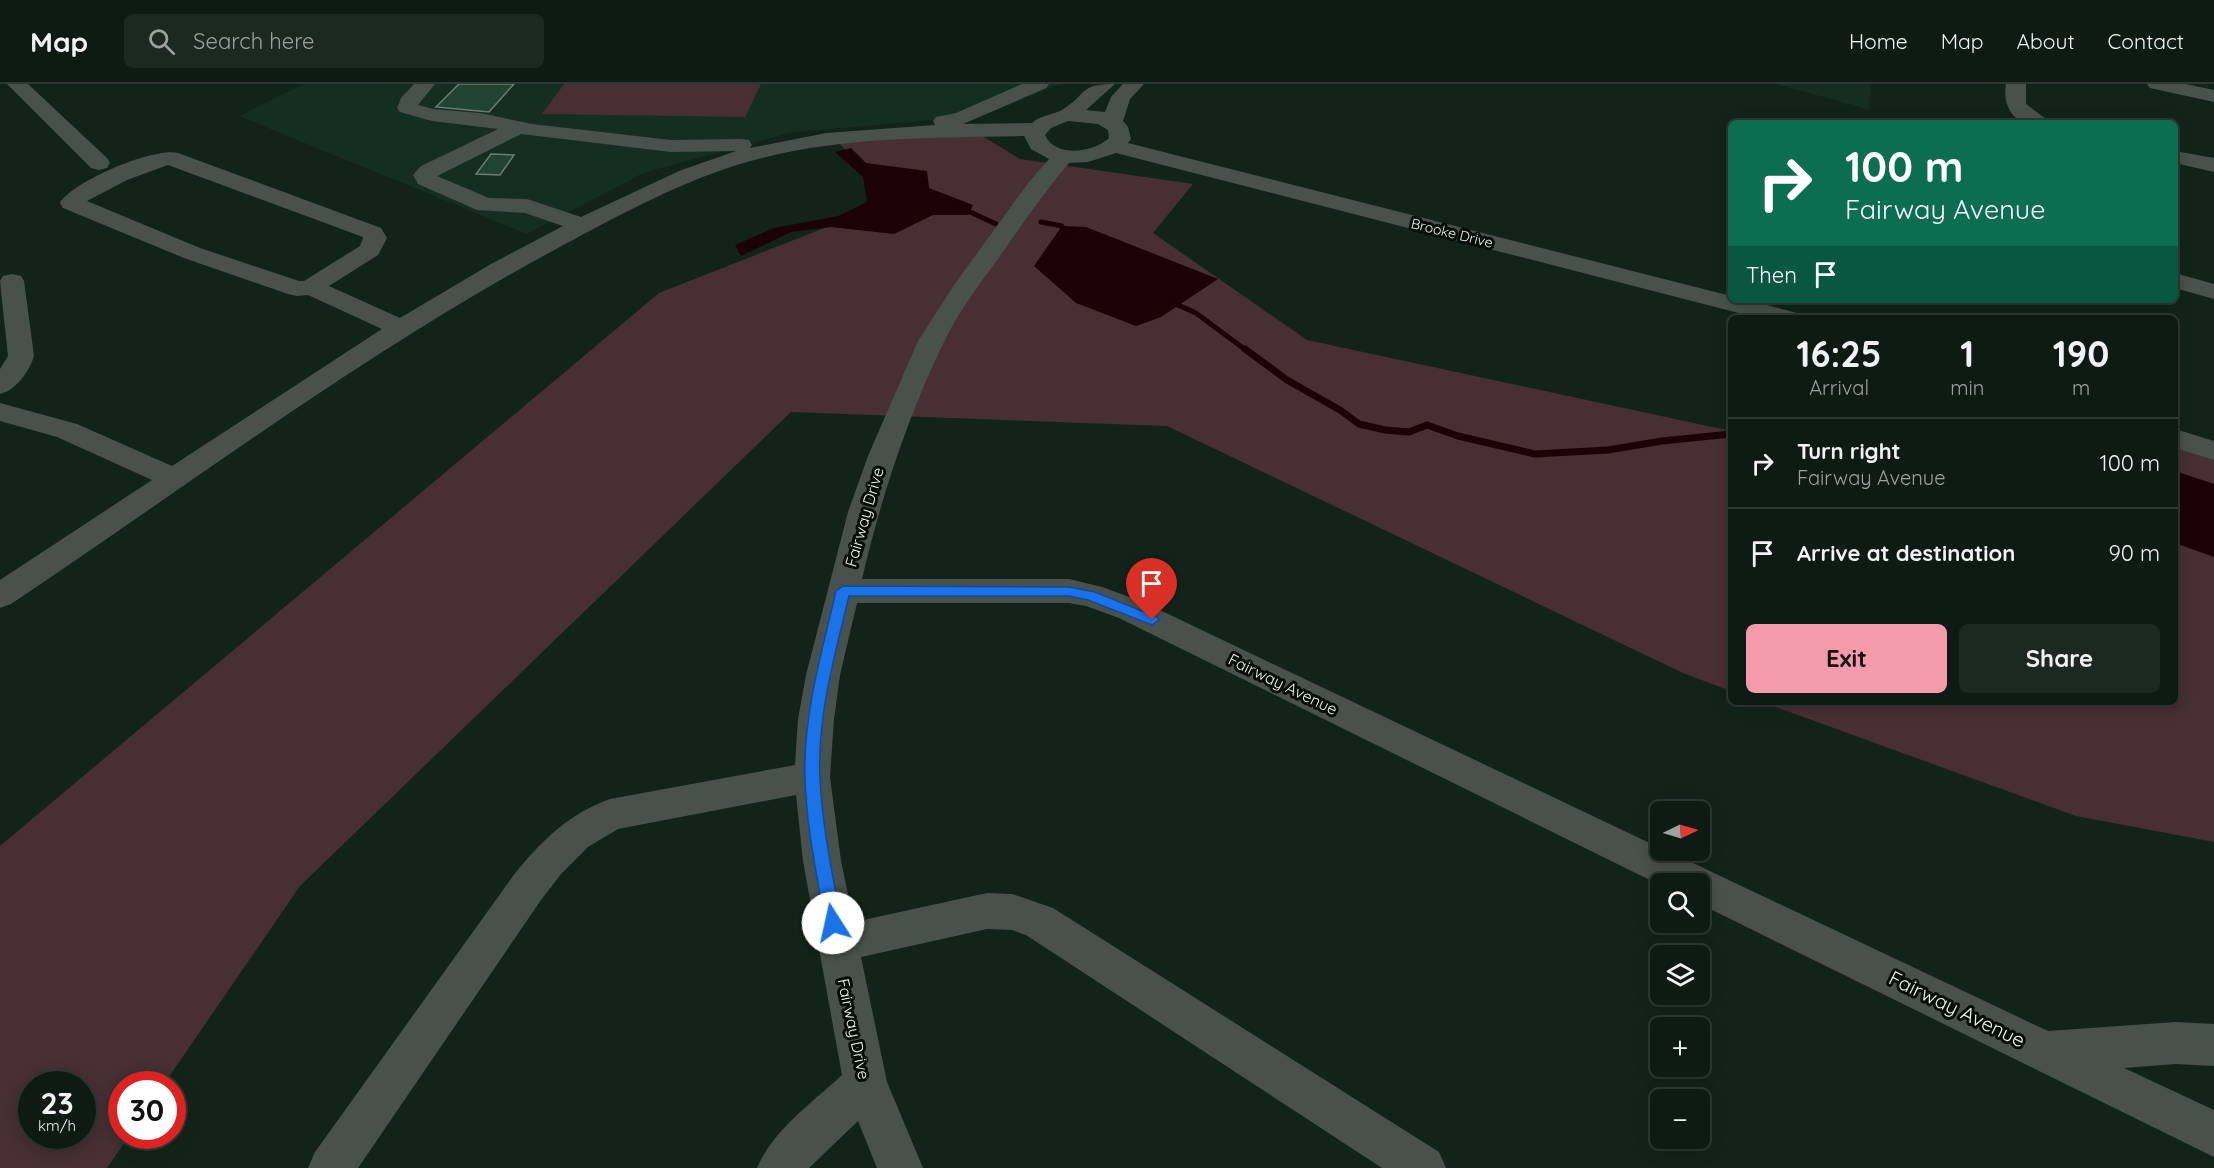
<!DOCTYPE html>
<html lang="en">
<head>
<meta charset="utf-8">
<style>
	:root { --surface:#0e1b14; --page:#1c2822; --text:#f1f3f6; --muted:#9ba1a0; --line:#2e3934; --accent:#f39aab }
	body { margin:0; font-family:Quicksand,sans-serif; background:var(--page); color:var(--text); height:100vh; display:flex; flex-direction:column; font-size:22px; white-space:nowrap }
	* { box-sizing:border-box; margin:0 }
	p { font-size:20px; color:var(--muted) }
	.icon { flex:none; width:33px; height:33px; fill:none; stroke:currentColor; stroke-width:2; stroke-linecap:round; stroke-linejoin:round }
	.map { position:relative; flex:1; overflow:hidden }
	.sheet { position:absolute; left:1728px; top:231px; width:450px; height:390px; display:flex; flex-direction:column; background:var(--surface); border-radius:9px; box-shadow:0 3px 15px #0003,0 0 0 2px var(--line) }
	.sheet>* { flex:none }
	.hud { position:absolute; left:1728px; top:36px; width:450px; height:183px; border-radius:9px; box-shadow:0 3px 15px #0003,0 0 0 2px var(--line); background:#0b6e4f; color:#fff; overflow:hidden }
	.needle { width:39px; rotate:85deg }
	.controls { position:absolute; left:1650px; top:717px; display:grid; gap:12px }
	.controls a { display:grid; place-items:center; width:60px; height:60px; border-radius:9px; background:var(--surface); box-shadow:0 3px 15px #0003,0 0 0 2px var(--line); font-size:30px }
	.speed { position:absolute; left:18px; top:987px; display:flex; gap:12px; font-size:30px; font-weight:700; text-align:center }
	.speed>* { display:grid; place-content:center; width:78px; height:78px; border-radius:50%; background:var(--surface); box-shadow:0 3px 15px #0003,0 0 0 2px var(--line); line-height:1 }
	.speed small { font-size:15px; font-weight:400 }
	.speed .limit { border:9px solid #d22; background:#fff; color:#111 }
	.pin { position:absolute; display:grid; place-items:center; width:51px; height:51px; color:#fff; margin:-62px -26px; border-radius:50% 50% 50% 0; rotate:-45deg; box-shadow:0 0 6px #0007 }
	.pin .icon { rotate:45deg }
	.me { position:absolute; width:66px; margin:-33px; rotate:350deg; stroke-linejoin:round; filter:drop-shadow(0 0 4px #0008) }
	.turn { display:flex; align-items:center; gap:21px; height:126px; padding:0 18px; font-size:27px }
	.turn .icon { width:78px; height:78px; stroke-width:2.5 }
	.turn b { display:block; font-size:42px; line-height:51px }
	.then { display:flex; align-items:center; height:57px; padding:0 18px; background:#0003; gap:12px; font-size:22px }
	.eta { display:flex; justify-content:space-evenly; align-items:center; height:102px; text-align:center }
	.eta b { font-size:36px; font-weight:700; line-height:42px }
	.cta { display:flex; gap:12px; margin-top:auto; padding:12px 18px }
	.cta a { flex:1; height:69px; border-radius:9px; background:var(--accent); color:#111; font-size:24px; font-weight:700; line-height:69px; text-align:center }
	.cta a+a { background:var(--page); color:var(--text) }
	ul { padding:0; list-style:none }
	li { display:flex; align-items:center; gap:18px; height:90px; padding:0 18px; border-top:2px solid var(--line) }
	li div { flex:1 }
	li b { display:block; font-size:22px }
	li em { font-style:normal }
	header { display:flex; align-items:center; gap:36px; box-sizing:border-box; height:84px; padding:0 30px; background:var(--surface); border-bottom:2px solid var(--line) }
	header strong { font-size:28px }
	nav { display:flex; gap:33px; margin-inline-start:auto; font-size:21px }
	.search { width:420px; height:54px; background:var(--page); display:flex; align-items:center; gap:15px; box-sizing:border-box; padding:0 21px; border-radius:9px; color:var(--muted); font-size:22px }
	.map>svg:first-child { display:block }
	.built { fill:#152e22 }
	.green { fill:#472f33; fill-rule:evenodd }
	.water { fill:#1b0207 }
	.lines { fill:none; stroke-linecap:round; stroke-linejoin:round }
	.stream-far1 { stroke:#1b0207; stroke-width:5 }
	.stream { stroke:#1b0207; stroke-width:7 }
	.building { fill:#214332; stroke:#697d72; stroke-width:1.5 }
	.minor { fill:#49514c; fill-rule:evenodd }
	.route { fill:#1a73e8; stroke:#114b97; stroke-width:1.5 }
	.labels { text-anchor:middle; stroke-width:6; stroke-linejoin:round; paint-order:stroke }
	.far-street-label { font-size:14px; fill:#ebf6f0; stroke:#050b07 }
	.street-label { font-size:16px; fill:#ebf6f0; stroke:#050b07 }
	.near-street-label { font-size:20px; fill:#ebf6f0; stroke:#050b07 }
</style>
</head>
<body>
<header>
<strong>Map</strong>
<div class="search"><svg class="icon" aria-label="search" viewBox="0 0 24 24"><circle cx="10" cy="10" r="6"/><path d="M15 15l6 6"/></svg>Search here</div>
<nav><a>Home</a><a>Map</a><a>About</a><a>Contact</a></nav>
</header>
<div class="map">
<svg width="2214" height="1084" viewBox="0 0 2214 1084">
	<rect width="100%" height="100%" fill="#12241a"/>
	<!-- built -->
	<path class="built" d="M304,0H1060L985,31L789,49L643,89L527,150L239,32Z
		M1776,0H1871L1869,26L1860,23Z"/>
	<!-- green -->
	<path class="green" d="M564,0H761L745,33L542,30Z
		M922,51L984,53L1020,75L1193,100L1153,149L1307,256L1731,347V607L1683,589L1167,342L791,328L300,802L164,1000H122V1052H129L107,1084H0V762L659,209L865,128L880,104L839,59ZM32,1000H82V1052H32Z
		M2175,363L2214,375V758L2076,732L1762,618H2175Z"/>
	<!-- water -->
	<path class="water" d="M851,64L866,79L927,87L929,104L973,121L968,131H933L894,150L831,143L791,148L741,172L735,161L774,144L838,132L867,118L863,93L835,68Z
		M1062,142L1086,143L1218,195L1161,233L1136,242L1076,219L1034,182Z
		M2175,387L2214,400V473L2175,459Z"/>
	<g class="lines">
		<!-- stream-far1 -->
		<path class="stream-far1" d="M959,126L970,128L996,140
			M1041,138L1062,142L1064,151
			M1171,218L1196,229L1247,267"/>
		<!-- stream -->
		<path class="stream" d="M1245,265L1287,296L1340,326L1359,340L1385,346L1409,348L1427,341L1458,352L1535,370L1608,366L1662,357L1731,350"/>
	</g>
	<!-- building -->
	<path class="building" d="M459,0H514L489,28L436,23Z
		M491,70L514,71L500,91L476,90Z"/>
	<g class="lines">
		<!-- minor -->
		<path class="minor" d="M7,0H28L107,74L110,79L107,84L99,86L91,84Z
			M414,0H435L418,21L433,25L480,29L532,40L671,56L741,55L749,56L752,61L750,64L826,49L935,41L933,37L936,33L956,29L1022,0H1049L1046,4L963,40L1032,39C1041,31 1052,31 1062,26C1088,10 1078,0 1115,0L1086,26L1105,28L1111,13L1123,0H1144L1130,15L1123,37L1128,43L1131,55L1128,59L1731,212V216H1747L1797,229L1801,234H1758L1116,69L1088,78L1069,79C1043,110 1019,144 996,178C977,203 957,230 944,258C907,334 881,414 862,495H1069L1102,503L1143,518L1660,764V766H1666L1714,789L2048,947L2176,938L2214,940V982L2176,980L2124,984L2214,1026V1073L1700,820V800L1660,801L1119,534L1086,522L1069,519H857L840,591L834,635L830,693L841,777L854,838L987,809L1012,810L1053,824L1439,1068L1446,1084H1382L1026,851L1012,846L987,845L861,873L887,998L923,1084H877L858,1037L809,1084H757C773,1046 812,1019 842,991L803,777L796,711L618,745L588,763L561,790L541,816L358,1084H308L315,1068L513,792C540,758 568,730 610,715L795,681L798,635L806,591L848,428L868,372L918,257L954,201L1029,98L1049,75L1031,65L1024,52C936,54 847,52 762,74C690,92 623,129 558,164C366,267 192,399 11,520L0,524V496L152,396L57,353L0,337V319L77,340L172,382L382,245L308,211L297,212L288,210L184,174L63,124L60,119C72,98 153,63 178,69L381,144L387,154L378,171L329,202L400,234L491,180L563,142L525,129L477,126L418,100L413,91L421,82L498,45L432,37L400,28L397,24L401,14ZM1068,37L1098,40L1108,46L1109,54C1093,69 1055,74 1045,51L1051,44ZM521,50L671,68L736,67L679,87L581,133L527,115L489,114L437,92ZM168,81L363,153V154L360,162L304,197H299L200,164L87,117L127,96Z
			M2006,0H2026V20L2051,39C2044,39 2034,41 2027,39C2009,35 2003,16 2006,0Z
			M2147,0H2186L2214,6V18L2150,4Z
			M2175,67L2214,74V88L2175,79Z
			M2175,189L2214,200V215L2175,204Z
			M12,190L21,192L24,197L34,272C30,287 15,307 0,310V285L8,272L0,197L3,192Z
			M2175,345L2214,357V376L2175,364Z"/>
	</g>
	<!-- route -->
	<path class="route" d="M843,502L1069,503L1095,508L1157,533L1159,536L1152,541L1088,516L1069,512H849C835,571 817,632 820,694C822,742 833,791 841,839L839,845L833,847L827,845L825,839C817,791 806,742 805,693C803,630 822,568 836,507Z"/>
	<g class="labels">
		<!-- far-street labels -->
		<g class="far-street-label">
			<text transform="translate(1452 149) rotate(14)" y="5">Brooke Drive</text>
		</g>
		<!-- street labels -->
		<g class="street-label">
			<text transform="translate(864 433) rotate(-74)" y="6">Fairway Drive</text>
			<text transform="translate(1283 600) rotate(26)" y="6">Fairway Avenue</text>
			<text transform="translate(854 945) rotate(78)" y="6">Fairway Drive</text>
		</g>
		<!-- near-street labels -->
		<g class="near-street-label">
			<text transform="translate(1957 925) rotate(26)" y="7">Fairway Avenue</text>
		</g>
	</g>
</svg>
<div class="controls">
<a><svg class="needle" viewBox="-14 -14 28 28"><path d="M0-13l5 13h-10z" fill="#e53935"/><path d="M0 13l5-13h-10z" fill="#9ba1a0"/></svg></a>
<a><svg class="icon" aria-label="search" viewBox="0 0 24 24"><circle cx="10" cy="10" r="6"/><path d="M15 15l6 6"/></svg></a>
<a><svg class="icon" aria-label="layers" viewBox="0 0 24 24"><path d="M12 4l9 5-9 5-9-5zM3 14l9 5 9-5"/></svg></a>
<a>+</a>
<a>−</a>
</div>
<div class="speed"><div>23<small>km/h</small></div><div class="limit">30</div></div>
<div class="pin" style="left:1152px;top:536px;background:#d93025"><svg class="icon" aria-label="arrive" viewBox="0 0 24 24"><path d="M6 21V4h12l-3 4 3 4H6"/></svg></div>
<svg class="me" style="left:833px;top:839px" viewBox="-20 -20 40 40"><circle r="19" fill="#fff"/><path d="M0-13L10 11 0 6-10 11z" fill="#1a73e8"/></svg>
<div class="hud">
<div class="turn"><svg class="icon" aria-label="right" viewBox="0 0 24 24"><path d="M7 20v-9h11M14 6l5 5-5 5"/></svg><div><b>100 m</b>Fairway Avenue</div></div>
<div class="then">Then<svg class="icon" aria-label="arrive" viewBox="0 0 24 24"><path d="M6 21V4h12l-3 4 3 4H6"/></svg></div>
</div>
<section class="sheet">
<div class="eta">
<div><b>16:25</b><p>Arrival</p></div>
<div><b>1</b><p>min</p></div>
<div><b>190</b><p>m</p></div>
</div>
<ul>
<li><svg class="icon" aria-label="right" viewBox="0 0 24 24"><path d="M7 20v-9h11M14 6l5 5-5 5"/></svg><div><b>Turn right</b><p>Fairway Avenue</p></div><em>100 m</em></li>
<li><svg class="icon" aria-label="arrive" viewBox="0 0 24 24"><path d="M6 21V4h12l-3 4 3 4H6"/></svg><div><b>Arrive at destination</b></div><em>90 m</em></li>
</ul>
<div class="cta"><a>Exit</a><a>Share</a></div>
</section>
</div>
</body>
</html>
